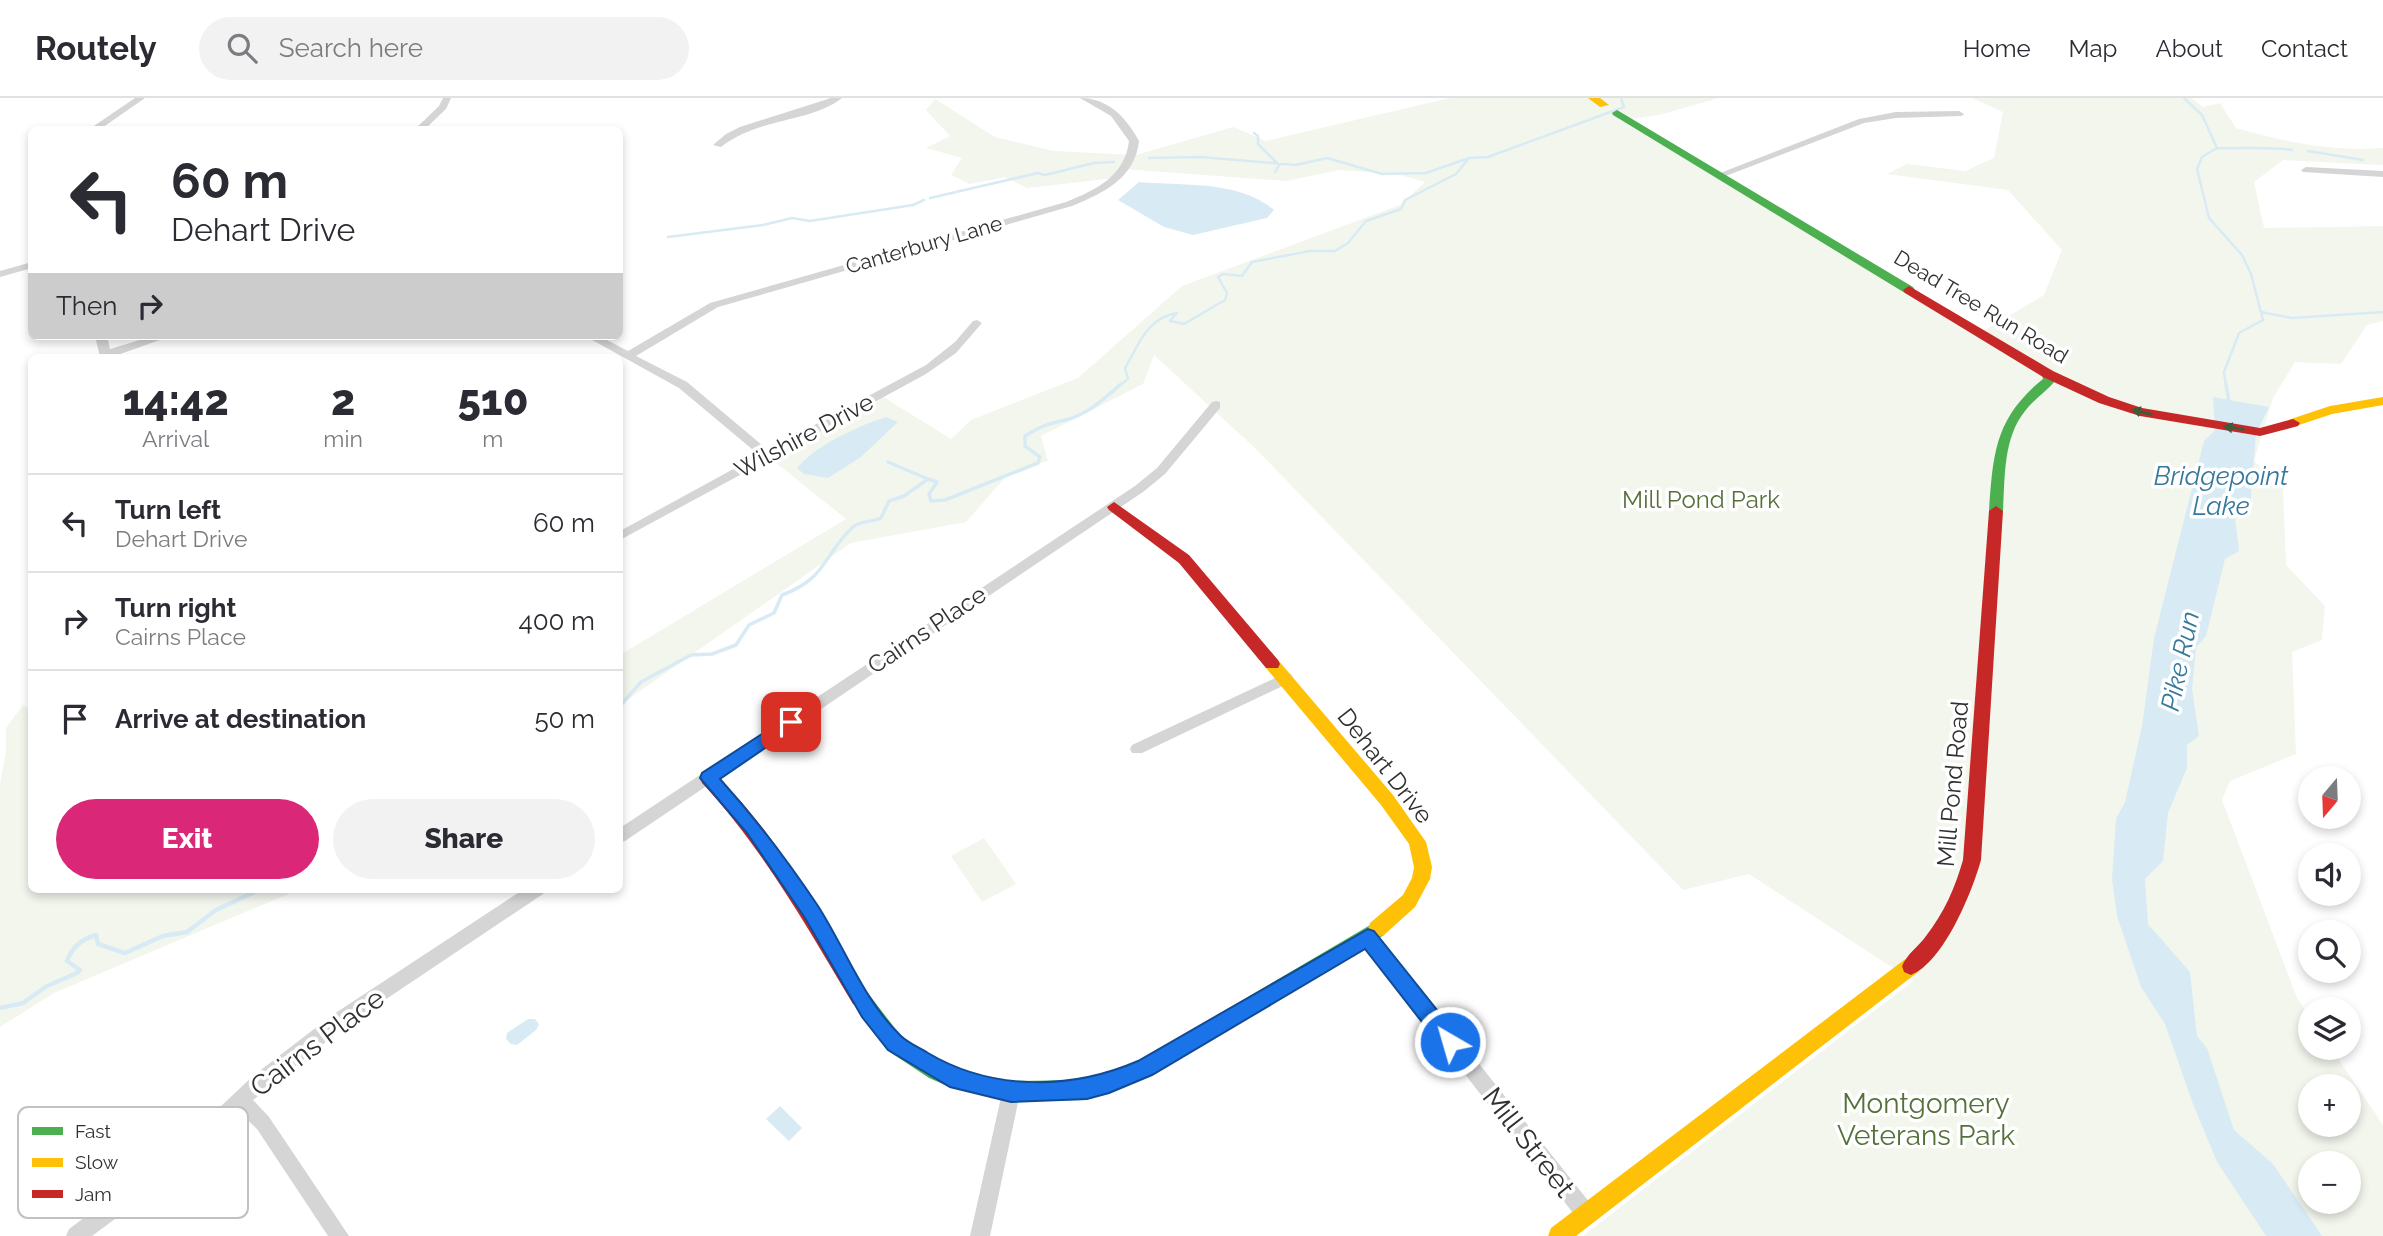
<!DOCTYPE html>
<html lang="en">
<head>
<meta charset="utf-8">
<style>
	:root { --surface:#fff; --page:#f2f2f3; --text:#2b2b33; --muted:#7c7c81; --line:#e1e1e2; --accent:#db2777 }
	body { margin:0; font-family:Raleway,sans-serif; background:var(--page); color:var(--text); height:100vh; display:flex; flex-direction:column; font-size:26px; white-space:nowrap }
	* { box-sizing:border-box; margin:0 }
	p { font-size:23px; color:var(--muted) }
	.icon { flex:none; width:38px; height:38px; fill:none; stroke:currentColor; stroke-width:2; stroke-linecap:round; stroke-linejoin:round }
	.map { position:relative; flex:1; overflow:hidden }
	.details { position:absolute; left:28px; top:256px; width:595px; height:539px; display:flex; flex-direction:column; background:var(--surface); border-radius:10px; box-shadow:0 4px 10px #0003 }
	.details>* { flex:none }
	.guide { position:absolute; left:28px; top:28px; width:595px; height:214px; border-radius:10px; box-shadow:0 4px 10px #0003; background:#fff; color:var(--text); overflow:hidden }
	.needle { width:46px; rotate:199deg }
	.buttons { position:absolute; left:2298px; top:668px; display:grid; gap:14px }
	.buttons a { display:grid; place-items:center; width:63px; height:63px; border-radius:50%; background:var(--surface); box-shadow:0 4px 10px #0003; font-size:35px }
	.pin { position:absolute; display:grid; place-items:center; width:60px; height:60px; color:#fff; margin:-30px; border-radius:14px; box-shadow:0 4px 10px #0006 }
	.me { position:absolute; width:77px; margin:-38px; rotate:322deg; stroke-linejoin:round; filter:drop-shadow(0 0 5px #0008) }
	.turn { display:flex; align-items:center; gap:24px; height:147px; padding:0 28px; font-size:32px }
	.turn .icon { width:91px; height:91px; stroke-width:2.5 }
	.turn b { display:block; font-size:49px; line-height:60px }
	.then { display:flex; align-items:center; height:66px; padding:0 28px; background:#0003; gap:14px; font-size:26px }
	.eta { display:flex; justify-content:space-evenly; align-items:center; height:119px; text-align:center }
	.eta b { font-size:42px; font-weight:800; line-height:49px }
	.button { display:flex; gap:14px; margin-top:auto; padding:14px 28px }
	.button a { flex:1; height:80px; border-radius:42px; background:var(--accent); color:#fff; font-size:28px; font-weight:800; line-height:80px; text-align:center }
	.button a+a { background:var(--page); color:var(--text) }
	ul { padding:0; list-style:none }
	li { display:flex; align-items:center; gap:21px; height:98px; padding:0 28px; border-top:2px solid var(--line) }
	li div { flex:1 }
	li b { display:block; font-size:26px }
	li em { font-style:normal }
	header { display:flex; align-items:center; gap:42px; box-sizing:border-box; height:98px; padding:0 35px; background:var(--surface); border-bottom:2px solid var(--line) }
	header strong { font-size:33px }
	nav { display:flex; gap:38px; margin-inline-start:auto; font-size:24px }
	.search { width:490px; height:63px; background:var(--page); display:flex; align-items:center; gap:18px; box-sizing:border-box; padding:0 24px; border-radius:38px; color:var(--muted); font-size:26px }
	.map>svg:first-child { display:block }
	.green { fill:#f2f6ed; fill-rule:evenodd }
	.water { fill:#d8ebf4 }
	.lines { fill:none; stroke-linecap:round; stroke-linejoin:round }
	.stream-far2 { stroke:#d8ebf4; stroke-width:2.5 }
	.stream-far1 { stroke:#d8ebf4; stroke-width:3.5 }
	.stream { stroke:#d8ebf4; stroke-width:4.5 }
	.street { fill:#d5d5d5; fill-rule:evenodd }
	.fast { fill:#4caf50; fill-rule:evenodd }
	.slow { fill:#ffc107; fill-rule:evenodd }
	.jam { fill:#c62828; fill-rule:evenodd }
	.oneway { fill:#3a5d3c }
	.route { fill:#1a73e8; stroke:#114b97; stroke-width:2 }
	.labels { text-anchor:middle; stroke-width:7; stroke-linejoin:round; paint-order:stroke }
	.far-street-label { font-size:21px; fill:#313131; stroke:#fff }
	.street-label { font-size:24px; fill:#313131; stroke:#fff }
	.park-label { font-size:24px; fill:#557139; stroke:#fff }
	.water-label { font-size:26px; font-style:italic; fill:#36789b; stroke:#fff }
	.near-street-label { font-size:28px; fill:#313131; stroke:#fff }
	.near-park-label { font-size:28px; fill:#557139; stroke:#fff }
	.key { fill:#fff; stroke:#c1c1c1; stroke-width:2 }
	.key-label { font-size:19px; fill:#313131 }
</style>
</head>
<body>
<header>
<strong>Routely</strong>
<div class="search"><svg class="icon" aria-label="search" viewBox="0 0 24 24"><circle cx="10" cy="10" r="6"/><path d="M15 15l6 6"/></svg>Search here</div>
<nav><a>Home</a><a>Map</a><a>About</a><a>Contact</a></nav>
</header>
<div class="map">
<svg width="2383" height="1138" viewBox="0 0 2383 1138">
	<rect width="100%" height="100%" fill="#fff"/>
	<!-- green -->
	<path class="green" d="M1450,0H1718L1663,16L1632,21L1975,238L2044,197L2062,152L2008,92L1887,76L1907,66L1965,73L1994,60L2003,14L1972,0H2191L2203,9L2220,5L2236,30C2285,44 2333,54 2383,50V67L2283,62L2254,84L2264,130L2383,128V223L2367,227L2341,266L2295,264L2273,300L2254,363L2283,390L2286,467L2325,508L2322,542L2292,554L2296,656L2230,683L2222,702L2297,900L2310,920V950H2331L2383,1027V1138H1583L1913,883L1749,776L1683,792L1257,352L1154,257L1143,286L1041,338L1048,363L1010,374L966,424L851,445L620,607V557L846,421L765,356L877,295L951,341L971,322L1078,280L1182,188L1400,107L1425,84L1397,76L1340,72L1286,83L1123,71L1115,80L1027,90L1005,79L970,86L951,77L962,60L926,50L950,38L926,12L935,1L995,39L1054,53L1136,57L1233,29L1266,43ZM2310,989H2348V1027H2310ZM2310,1066H2348V1104H2310Z
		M23,607L32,612V791H300L54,895L0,929V686L6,653V630Z
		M984,740L1016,786L982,804L951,758Z"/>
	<!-- water -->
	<path class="water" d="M1139,84C1183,88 1239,82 1274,112L1267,120L1193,137L1164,129L1118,102Z
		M2213,299L2269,309L2256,336L2250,411L2235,420L2239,453L2225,461L2206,538L2196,550L2192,591L2199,638L2187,647V670L2168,715L2163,763L2145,781L2148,826L2190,874L2197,938L2207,950L2234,1032L2273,1066L2322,1138H2266L2217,1064L2193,1006L2165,926L2141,889L2117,818L2112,781L2116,721L2125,704L2142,628L2154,540L2204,343L2215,332Z
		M886,319L898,324L861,359L828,380L804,376L797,370C818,346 856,329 886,319Z
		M528,921H535L539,926L536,932L517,947L511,946L506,941L507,935Z
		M780,1008L802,1030L789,1043L766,1021Z"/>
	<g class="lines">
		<!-- stream-far2 -->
		<path class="stream-far2" d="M2184,0L2202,17L2217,50L2202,59L2197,71L2209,120L2242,157L2251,176L2263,222L2239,235L2224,274L2226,288
			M1254,35L1258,38V46L1279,67L1275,74
			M2217,50C2244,51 2265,48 2292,52
			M2308,53L2363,62
			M1149,60L1201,59L1296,67L1327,60L1382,76L1426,75L1469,60
			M930,100L1038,75L1045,77L1094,65L1114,64
			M668,139L763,127L792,120L810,123L913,107L924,102
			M2261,214L2292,220L2383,214
			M1119,288L1128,281L1125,270C1139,246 1147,220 1177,215L1170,223L1184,226L1225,202L1227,195L1218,179L1223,176L1242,178L1252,164L1310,153H1335L1348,145L1366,123L1401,111L1405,102L1456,76L1469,60L1488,59L1624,9L1621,0"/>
		<!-- stream-far1 -->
		<path class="stream-far1" d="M2226,286L2229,305
			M888,364L928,381
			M620,608L641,584L691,557L712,556L736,547L749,527L774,515L782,497C828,480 823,456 854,428C861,423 873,424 881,420L889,403L904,398L928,381L937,384L929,396L931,403L945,402L1038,365L1040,359L1025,348V338C1044,327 1045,327 1065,322C1087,317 1105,300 1121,286"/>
		<!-- stream -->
		<path class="stream" d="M0,910L23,905L47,888L77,875L80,872L67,863C72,849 82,841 96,837L98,846L125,855L163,838L187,834L216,812L261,791"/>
		<!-- street -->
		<path class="street" d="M135,0H145L99,32H88Z
			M443,0H451L446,11L424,32H414L439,8Z
			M831,0H842C810,25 759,19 721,49L713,47L726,36L740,29Z
			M1080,0C1108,0 1126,19 1139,43C1135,80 1104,95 1072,108L718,209L636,258L687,284L768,352L926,267L955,244L973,223L977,222L982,225L956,255L926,276L620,442V433L759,357L679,290L585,238H599L628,253L710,205L1066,104C1096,92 1125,78 1129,43L1111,18Z
			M1959,13L1964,16L1962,18L1896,20L1864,25L1723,79L1715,77L1859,21L1896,14Z
			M2306,69L2383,73V79L2303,74L2301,72Z
			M32,164V170L0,179V173Z
			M95,238H107L110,251L153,238H171L112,259H100Z
			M1216,303L1220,304V310L1165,376L1143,394L625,743L620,744V730L1135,388L1157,370L1212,304Z
			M1286,575L1291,576L1293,580L1291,584L1142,655H1132L1130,651L1132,647Z
			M524,791H545L543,796L343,930L253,1002L269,1019L349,1138H328L257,1031L240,1015L185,1069L92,1138H66L69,1131L171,1055L253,978L331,918Z
			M1368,832L1374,834L1594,1110L1596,1117L1594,1124L1587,1126L1580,1124L1362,844L1360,839L1362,834Z
			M1011,986L1017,989L1020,995L990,1138H970L1002,995L1005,989Z"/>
		<!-- fast -->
		<path class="fast" d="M1617,12L1913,189L1915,192L1909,196L1905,195L1613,17L1612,15Z
			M2048,272L2053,273L2056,282C2047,293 2034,301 2025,313C2003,340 2005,380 2003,413L2001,416H1991L1989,413C1993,355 1995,320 2043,281L2042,276Z
			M1377,823L1384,825L1386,831L1384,837L1152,977L1085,1002L1010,1003L952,990L929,980L887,952L850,900L853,894L860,891L867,894L901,938L943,966L960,973L1010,983L1085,982L1139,963Z"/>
		<!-- slow -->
		<path class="slow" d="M1588,0H1600L1609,7L1600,9Z
			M2383,299V307L2332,316L2293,329L2286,325L2288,322L2330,308Z
			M1272,560L1278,562L1393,697L1426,744L1432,769L1430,781L1415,809L1384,837L1377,839L1370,837L1368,831L1370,825L1403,797L1412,780L1414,769L1409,746L1381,707L1266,570L1264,566L1266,562Z
			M1911,859L1918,862L1920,868L1918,874L1576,1138H1548L1551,1130L1904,862Z"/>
		<!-- jam -->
		<path class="jam" d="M1909,188L2053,273L2109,299L2142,310L2260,330L2293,321L2300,325L2298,328L2260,338L2140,318L2099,305L2043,279L1905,195L1903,192Z
			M1114,404L1189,457L1278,562L1280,566L1278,570H1266L1179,465L1109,412L1107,409Z
			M1996,408L2003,413L1981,762C1972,794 1944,864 1911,877L1904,874L1902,868C1907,856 1919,848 1926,838C1944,815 1955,790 1963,762L1989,413Z
			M708,673C718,676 725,686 732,694C787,752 825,826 867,894L870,900L867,906L860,909L853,906C807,829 764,752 702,685L700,680L702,675Z"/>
	</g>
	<!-- one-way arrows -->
	<defs><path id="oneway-solid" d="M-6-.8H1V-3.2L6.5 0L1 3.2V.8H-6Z" transform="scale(1.75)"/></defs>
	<g class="oneway">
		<use href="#oneway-solid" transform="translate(2142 314) rotate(-166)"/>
		<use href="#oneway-solid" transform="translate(2234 330) rotate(-171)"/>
	</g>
	<!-- route -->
	<path class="route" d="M791,617L797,619V628L720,681C756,721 788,763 818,808C845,850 864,903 901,938C908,945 920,950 928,955C992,993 1071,992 1138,963L1368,831L1374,833L1457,937L1459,944L1457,951L1450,953L1443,951L1365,851L1152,977L1109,995L1087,1001L1011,1004L950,989L888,952L862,919L805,820L747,735L700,680L702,675Z"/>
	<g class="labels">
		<!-- far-street labels -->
		<g class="far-street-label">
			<text transform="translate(924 147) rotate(-16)" y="7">Canterbury Lane</text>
			<text transform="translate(1981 209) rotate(31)" y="7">Dead Tree Run Road</text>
		</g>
		<!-- street labels -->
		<g class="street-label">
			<text transform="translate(804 338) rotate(-28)" y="8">Wilshire Drive</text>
			<text transform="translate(927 532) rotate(-34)" y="8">Cairns Place</text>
			<text transform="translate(1385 668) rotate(52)" y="8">Dehart Drive</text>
			<text transform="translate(1953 686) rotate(-85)" y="8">Mill Pond Road</text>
		</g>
		<!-- park labels -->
		<g class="park-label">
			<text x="1701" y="410">Mill Pond Park</text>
		</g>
		<!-- water labels -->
		<g class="water-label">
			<text x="2221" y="387">Bridgepoint<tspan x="2221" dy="30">Lake</tspan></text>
			<text transform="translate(2180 563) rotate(-78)" y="9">Pike Run</text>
		</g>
		<!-- near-street labels -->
		<g class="near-street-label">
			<text transform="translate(317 944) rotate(-37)" y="10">Cairns Place</text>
			<text transform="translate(1529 1044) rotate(52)" y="10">Mill Street</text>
		</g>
		<!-- near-park labels -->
		<g class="near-park-label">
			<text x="1926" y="1015">Montgomery<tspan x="1926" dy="32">Veterans Park</tspan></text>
		</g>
	</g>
	<!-- legend -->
	<rect x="18" y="1009" width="230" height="111" rx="10" class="key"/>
	<rect x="32" y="1029" width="31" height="8" fill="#4caf50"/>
	<rect x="32" y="1060" width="31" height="9" fill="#ffc107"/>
	<rect x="32" y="1092" width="31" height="8" fill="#c62828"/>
	<g class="key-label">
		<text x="75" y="1040">Fast</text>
		<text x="75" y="1071">Slow</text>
		<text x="75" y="1103">Jam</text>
	</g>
</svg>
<div class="buttons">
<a><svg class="needle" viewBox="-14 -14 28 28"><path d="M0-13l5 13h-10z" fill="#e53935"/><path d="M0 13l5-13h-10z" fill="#7c7c81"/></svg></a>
<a><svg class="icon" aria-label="sound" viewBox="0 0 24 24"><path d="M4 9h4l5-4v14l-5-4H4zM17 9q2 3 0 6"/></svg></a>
<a><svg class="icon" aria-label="search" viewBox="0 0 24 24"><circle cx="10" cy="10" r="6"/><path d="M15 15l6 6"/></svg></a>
<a><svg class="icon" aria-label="layers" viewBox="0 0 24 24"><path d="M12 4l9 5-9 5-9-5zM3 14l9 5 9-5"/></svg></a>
<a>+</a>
<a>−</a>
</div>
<div class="pin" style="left:791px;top:624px;background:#d93025"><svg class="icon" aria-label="arrive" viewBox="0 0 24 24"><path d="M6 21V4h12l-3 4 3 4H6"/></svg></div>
<svg class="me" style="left:1450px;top:944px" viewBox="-20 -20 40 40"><circle r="17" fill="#1a73e8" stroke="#fff" stroke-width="3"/><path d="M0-11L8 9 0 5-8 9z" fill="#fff"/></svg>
<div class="guide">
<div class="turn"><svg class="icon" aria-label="left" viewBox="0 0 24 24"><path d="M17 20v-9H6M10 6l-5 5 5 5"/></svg><div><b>60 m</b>Dehart Drive</div></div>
<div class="then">Then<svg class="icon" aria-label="right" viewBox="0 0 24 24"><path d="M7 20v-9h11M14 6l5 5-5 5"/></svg></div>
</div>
<section class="details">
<div class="eta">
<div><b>14:42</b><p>Arrival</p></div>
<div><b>2</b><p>min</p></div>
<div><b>510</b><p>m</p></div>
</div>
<ul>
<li><svg class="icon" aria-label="left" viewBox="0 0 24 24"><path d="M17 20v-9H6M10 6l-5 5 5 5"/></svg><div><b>Turn left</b><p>Dehart Drive</p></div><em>60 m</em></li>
<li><svg class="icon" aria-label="right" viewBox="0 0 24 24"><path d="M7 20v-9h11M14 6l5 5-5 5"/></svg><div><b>Turn right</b><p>Cairns Place</p></div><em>400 m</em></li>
<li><svg class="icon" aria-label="arrive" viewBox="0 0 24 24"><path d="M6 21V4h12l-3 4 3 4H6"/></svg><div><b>Arrive at destination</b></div><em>50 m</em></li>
</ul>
<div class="button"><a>Exit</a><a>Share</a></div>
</section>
</div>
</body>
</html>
